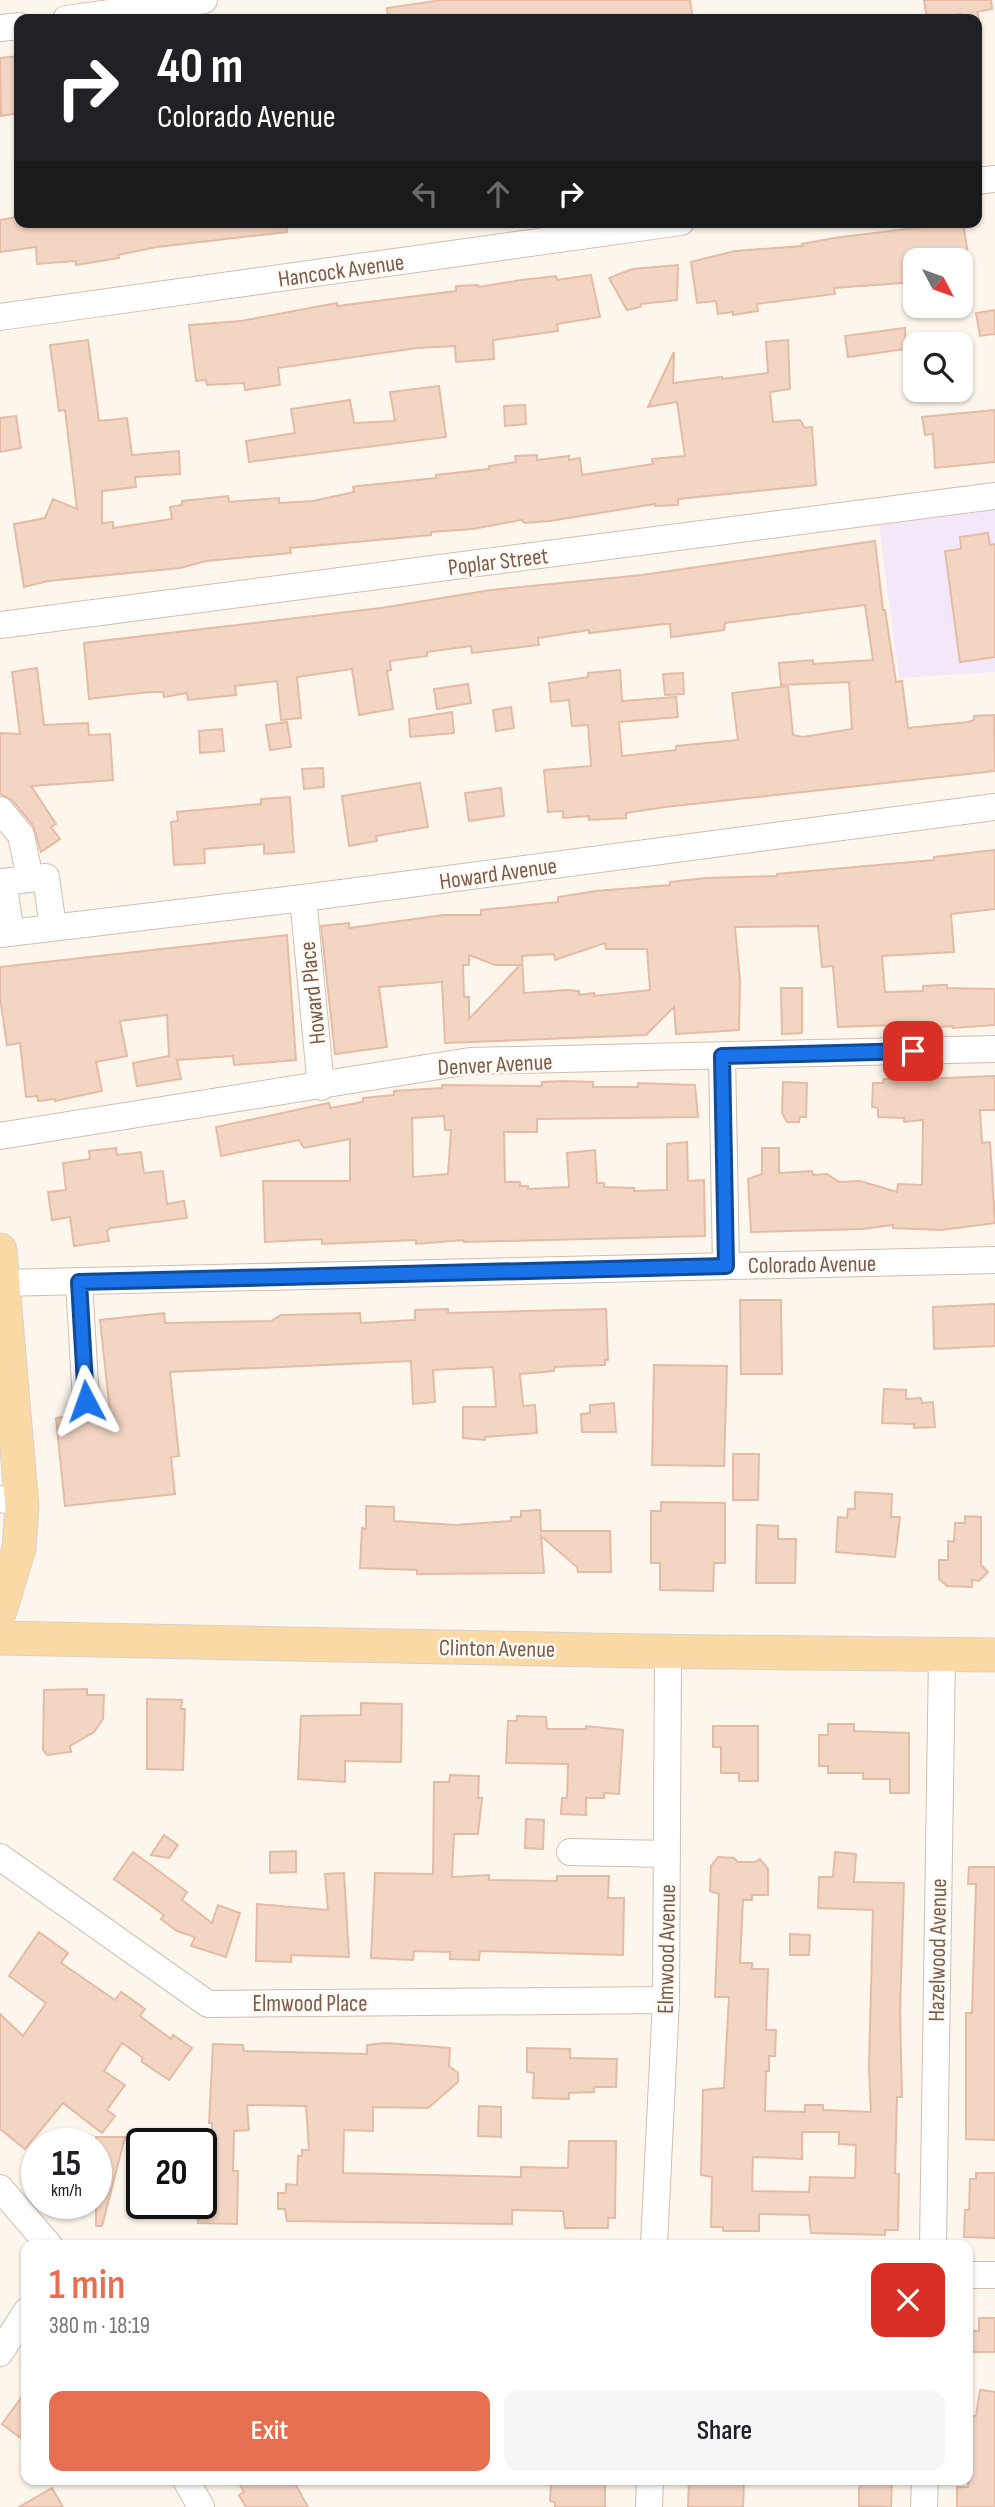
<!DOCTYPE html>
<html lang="en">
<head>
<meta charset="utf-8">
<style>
	:root { --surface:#fff; --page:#f6f6f6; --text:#202124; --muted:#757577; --accent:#e76f51 }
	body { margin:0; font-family:"Sofia Sans Condensed",sans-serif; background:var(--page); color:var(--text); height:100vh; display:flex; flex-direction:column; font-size:26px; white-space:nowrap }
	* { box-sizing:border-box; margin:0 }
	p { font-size:23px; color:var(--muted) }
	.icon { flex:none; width:38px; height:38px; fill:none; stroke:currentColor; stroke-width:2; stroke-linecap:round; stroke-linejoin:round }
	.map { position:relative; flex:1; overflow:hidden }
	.sheet { position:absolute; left:21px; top:2240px; width:952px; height:245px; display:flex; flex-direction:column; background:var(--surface); border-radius:14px; box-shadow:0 2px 5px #0004 }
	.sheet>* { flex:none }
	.top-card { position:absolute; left:14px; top:14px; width:968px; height:214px; border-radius:14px; box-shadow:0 2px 5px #0004; background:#202124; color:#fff; overflow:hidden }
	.needle { width:46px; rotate:131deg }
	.buttons { position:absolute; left:903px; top:248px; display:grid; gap:14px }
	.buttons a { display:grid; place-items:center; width:70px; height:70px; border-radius:14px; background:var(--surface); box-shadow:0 2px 5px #0004; font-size:35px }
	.speed { position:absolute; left:21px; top:2128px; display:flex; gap:14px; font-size:35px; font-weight:700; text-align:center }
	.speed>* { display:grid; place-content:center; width:91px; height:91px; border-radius:50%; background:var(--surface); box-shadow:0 2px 5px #0004; line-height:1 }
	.speed small { font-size:18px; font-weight:400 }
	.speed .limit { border:4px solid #111; border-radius:10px; background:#fff; color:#111 }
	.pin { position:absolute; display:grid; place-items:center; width:60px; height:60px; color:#fff; margin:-30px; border-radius:14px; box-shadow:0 4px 10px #0006 }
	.me { position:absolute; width:77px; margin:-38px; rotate:356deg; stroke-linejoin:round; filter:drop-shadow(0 0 5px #0008) }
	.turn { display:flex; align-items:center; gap:24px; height:147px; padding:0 28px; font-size:32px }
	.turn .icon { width:91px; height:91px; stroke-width:2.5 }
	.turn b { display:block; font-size:49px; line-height:60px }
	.lanes { display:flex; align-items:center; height:66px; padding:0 28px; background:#0003; justify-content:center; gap:35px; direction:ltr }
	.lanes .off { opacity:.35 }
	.round { display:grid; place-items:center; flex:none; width:74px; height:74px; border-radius:14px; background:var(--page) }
	.summary { display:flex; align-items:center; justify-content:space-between; height:119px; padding:0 28px }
	h1 { font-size:42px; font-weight:600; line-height:52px; color:var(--accent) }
	.button { display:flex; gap:14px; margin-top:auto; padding:14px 28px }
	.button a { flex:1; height:80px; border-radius:14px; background:var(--accent); color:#fff; font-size:28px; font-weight:600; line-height:80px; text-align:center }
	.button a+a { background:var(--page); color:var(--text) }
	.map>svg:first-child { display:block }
	.education { fill:#f3e8fa }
	.building { fill:#f3d5c3; stroke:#e6bba3; stroke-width:2; fill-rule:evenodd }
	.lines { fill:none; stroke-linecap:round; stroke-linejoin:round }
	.minor-casing { stroke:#d1beb0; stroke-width:28 }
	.major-casing { stroke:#dad1cd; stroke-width:35 }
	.minor { stroke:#fff; stroke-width:26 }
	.major { stroke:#fbd9a5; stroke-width:33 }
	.route-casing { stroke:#114b97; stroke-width:18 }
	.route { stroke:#1a73e8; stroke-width:12 }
	.labels { text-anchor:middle; stroke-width:5; stroke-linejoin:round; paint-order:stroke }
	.street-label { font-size:23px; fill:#7a5c4d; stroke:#fffaf3 }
</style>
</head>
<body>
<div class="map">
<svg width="995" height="2507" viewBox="0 0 995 2507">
	<rect width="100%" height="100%" fill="#fdf6ec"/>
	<!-- education -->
	<path class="education" d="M995,510V672L899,678L879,525Z"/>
	<!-- building -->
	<path class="building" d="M442,0H690L693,19H388L387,8Z
		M924,0H991L992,9L977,12L979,19H962L961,14L927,19Z
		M19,56V113L1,116L0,58Z
		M17,217L18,222H286L287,232L157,247L118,255L119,258L76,265V261L37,264L36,247L0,252V220Z
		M963,222L969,261H915V282L834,288L835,294L757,304L758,311L733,315V312L718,314L716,301L697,303L691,262L735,251L803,246L802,244L834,238Z
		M678,265L677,300L641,304L640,307L627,310L609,278L632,269Z
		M591,275L600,317L557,324L558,331L493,340L494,359L456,362L455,346L417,348L278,368L280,385L245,390L244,383L207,385L206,380L196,381L189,325L241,321L337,303V306L456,291V286L478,285L479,287L521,280L556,276L557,280Z
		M995,310V334L980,336L976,313Z
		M905,328L906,349L848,357L845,336Z
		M88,340L99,421L127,418L132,455L179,451L180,474L135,477L136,487L102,491V523L113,522V528L172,519L170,507L182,505V501L228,496L229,502L279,498V503L313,501L354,492L353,487L358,486L436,478V475L489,469V466L516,462L515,456L537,455V460L569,456V460L580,458L582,475L653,464L652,459L685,456L677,402L648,407L674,352L673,383L722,377V379L768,373L766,342L788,340L790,389L770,392L773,422L800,420L805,428L812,427L816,485L678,499V505L655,506V504L550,521L525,523L521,520L473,529L431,532V535L290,548L291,553L206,561L180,568L48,581L24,587L14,524L45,518L53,499L77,509L65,410L59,411L50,345Z
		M439,386L446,437L249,462L246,441L295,433L291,409L350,400L354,423L395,421L390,392Z
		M525,405L526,424L505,426L504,406Z
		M995,410V462L935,468L933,434L925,435L922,417Z
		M16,416L21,448L0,452V418Z
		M988,533L990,545L995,544V657L960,662L945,551L961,549L960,537Z
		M875,541L883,610H885L896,682L902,681L908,728L968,722L974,720V716L994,715L995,771L665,807L626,813V818L589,820V816L563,818V811L548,812L544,770L591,766L588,725L572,726L569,700L551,702L549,683L588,677V673L620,670L622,701L676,697L678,717L619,722L622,756L676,750V746L738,740L732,693L788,686L793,735L803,737L852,729L849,682L781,685L779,663L813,660V664L873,660L865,605L725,623L724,630L671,637L670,624H664L589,633V630L538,638L539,645L472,653L471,646L427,652V656L390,661L391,670L387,671L393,709L359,715L352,669L297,677L301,718L281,720L277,681L235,686L236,695L188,700L187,693L164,697L163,692H149L89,699L84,643L381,608L491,590L642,575Z
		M37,668L44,725L88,723L89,735L110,734L113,780L31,786L56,824L51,827L60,839L41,852L33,825L12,800L0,794V733L20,734L12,672Z
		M683,673L684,694L665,695L663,674Z
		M468,684L471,703L437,709L434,689Z
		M511,707L514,728L496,731L493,710Z
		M452,712L454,733L410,737L409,719Z
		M287,722L291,747L270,750L266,725Z
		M222,729L224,751L200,753L199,731Z
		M323,768L324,787L304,789L302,769Z
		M420,783L428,827L376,836L377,841L349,846L342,796Z
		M501,788L504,816L469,821L465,793Z
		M290,797L294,852L264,854V844L204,849L205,863L174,865L171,822L178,821L177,812L261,804V799Z
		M995,850V909L951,914L954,952L882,956L885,992L923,991V986L941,985H947V988L995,989V1025L953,1028V1026L926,1028V1024L838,1027L833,966L822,967L818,926L735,927L740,981L739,1030L676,1034L674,1007L646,1035L445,1043L442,982L379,987L387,1047L335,1054L321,926L349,923V928L443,915H481V910L558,902V897L596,891L670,885V882L706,878L777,876V874L934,860V857ZM605,943L606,949H647L650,990L594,996V993L579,995V991L566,990L524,993L522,956L554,954L555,960ZM469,955L495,965H520L469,1019V997H464L463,965H469Z
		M287,935L296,1060L234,1065L233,1056L177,1060L181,1079L137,1086L133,1063L169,1056L167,1015L120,1021L127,1056L96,1062L102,1091L55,1101V1099L38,1101L37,1096L26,1097L20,1043L7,1045L0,998V967Z
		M781,988H802V1033L782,1034Z
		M918,1075V1079L995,1076V1110H980L982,1143L990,1142L995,1223L941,1230L893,1228V1225L862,1229L751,1232L748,1179L762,1174V1148H779V1173L812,1171L813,1175L827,1174L839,1182L860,1181L897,1192L898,1184L922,1185L923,1120L904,1122V1118L878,1117V1108L872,1107L873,1083H883L884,1079H894V1077Z
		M562,1081L593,1082V1087H638V1083L695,1085L698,1117L537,1119V1132H504L505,1182H520V1186H528V1189L569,1187L567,1153L595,1150L597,1183H604V1187L634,1188V1191L667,1190V1144L687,1142L688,1181L704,1180L705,1236L464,1242V1240L416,1244V1240L322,1244V1239L265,1242L263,1181H350V1139L304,1148L299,1140L221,1156L216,1127L329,1103L330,1108L363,1102V1098L394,1095V1091L442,1088V1085L542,1086V1082ZM444,1116L445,1130H451L448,1174L413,1177L412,1118Z
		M783,1082L807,1083L806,1117H800L799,1122H787L782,1113Z
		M116,1148L117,1155L141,1152L144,1173L163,1171L167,1204L184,1201L187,1218L110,1228L107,1231L109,1241L74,1246L70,1217L52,1220L48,1192L66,1190L63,1163L90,1159L89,1151Z
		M740,1300H781L782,1374H741Z
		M995,1304V1346L934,1349L933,1307Z
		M448,1309V1313L606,1309L608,1360H605V1365L554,1367V1371L520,1374L523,1406L535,1405L537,1433L485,1437V1440L463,1438V1407H496L493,1367L433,1370L435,1402L413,1404L411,1361L170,1372L179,1456L171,1457L175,1494L65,1506L56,1418L110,1412L100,1320L164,1313L165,1323L271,1321L281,1315L360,1313L361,1323L415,1320V1310Z
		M654,1365L727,1366L724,1466L652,1465Z
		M884,1389L906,1390V1399L921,1398L922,1403L933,1402L935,1427L914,1428V1424L882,1423Z
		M614,1403L616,1432H582L581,1414L590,1413V1405Z
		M733,1454H759L758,1500H733Z
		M855,1492L892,1494L891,1517H900L895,1557L836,1552L838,1517L847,1518L848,1509H855Z
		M661,1502L725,1503V1563H714L713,1591L660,1590V1563H651V1511H661Z
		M366,1506L394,1507V1521L455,1525L511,1521V1517H521V1511L540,1510L541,1531H610L611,1572H578L577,1567L541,1536L544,1573L417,1574V1570L360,1568L362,1528L366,1529Z
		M965,1516L981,1517V1565L988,1572L979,1581L972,1580V1587L947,1586L939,1579V1560H948V1541L954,1542L955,1523H965Z
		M757,1525L778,1526V1539H796L795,1583H756Z
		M87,1689V1695H104L103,1719L94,1732L70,1746L71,1752L47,1755L43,1750L44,1690Z
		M147,1699L182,1700L181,1709H185L183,1770L147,1769Z
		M361,1703L402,1704L401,1762L345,1761V1782L298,1779L301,1716L361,1715Z
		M517,1716L546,1717L547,1729H586V1726L623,1730L619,1794L604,1793V1798H586V1815L561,1814L562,1798H567L568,1764L506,1763L508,1721H517Z
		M828,1724H854V1731L909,1733V1793H890V1779H863V1773H828V1766H819V1735H828Z
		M713,1726H758V1781H739V1773H721V1747H713Z
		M450,1775L479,1776L478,1798H482L478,1834H454L452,1877L489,1875V1880L557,1881V1876H609L608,1898H624L623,1955L480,1951L479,1960L450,1959V1952L414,1951L413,1960L371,1958L375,1873L433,1874L434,1782H449Z
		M526,1819L544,1820L543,1849L525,1848Z
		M164,1835L178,1845L169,1858L151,1855Z
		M296,1851V1872L270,1873V1852Z
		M133,1852L187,1892L182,1900L212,1923L218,1905L240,1913L226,1957L191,1946L195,1937L177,1931L161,1919L164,1915L114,1879Z
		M835,1852L856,1854L854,1882L904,1883L900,2011L902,2097H897L895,2174H899L898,2230H885V2235L811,2233L809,2215L759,2214V2231H723V2227H711L712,2177L701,2175L703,2090L724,2088L729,1997H715L719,1894L710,1891L711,1866L718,1857L734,1858L738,1862H755L760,1859L768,1869V1895H752V1900H743L740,1963H752V1969H768L766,2030H776L775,2056H769V2071H766L765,2111L805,2112V2105H823V2110L871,2112L869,2068L873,1910L818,1908L819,1877H833ZM802,2132H839V2144L856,2145L855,2178L810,2177L809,2192L752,2191L753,2157L802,2159Z
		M969,1867H995V2140L966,2139V2013H972L976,1884H968Z
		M344,1873L349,1957L291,1955V1962L256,1961L257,1904L328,1910L325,1874Z
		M39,1932L68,1953L61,1963L115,2000L121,1992L145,2009L140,2016L171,2039L173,2035L192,2048L169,2080L142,2062V2057L122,2043L104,2071L125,2085L107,2110L115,2116L102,2133L63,2103L25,2149L0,2129V2014L23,2036L46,2003L9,1976Z
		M790,1934L810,1935L809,1955H790Z
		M386,2043L450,2048L449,2066L458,2073V2082L428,2108L373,2107V2131L344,2130L343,2173L521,2177V2167L568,2168L569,2141H616L615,2218H608V2228H565L563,2211L512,2210V2224L287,2221L285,2209H278V2193H286V2184L297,2185L298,2156H302V2150H309L306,2106L247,2105L249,2130L234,2131L233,2171H238L237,2224L198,2223L201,2175L211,2176L212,2123H209L213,2044L243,2045L244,2051L367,2054V2045Z
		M527,2048L570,2049V2058L617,2059L616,2087H594V2092L569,2093V2099L533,2098L534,2073L527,2072Z
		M479,2106L501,2107V2137L478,2136Z
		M96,2137H125L102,2226H96Z
		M976,2173H995V2238L964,2237L965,2210H969L970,2179H976Z
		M979,2318H995V2352H969V2331H979Z
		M980,2390L995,2392V2507H957V2487H968V2416H976Z
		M26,2391V2442L2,2424Z
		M249,2480H293L308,2507H246L239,2495L244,2492L240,2485Z
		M555,2480H605V2507H555V2502L550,2501L551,2484H556Z
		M689,2480H744L743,2507H688Z
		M865,2480H892L891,2507L859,2506V2488Z
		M52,2488L63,2507H19Z"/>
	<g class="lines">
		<defs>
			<path id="minor" d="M66,19L204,0
				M0,28L19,26
				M976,181L995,179
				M0,317L681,222
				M0,625L995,496
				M0,810L21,835L30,879
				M303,898L321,1087
				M11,933L3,882L46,877L53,927
				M0,934L303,898L995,807
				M722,1056L726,1266
				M0,1136L470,1061L995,1049
				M79,1282L86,1401
				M0,1283L995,1260
				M0,1499L21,1502
				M570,1852L667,1854
				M0,1857L208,2004L666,2000
				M0,2188L49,2245
				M654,2245L666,2000L668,1652
				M933,2245L942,1654
				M968,2275H995
				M0,2353L26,2312
				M186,2480L201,2507
				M649,2507L650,2480
				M924,2507L925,2480"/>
			<path id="major" d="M0,1250L22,1507L19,1548L0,1611
				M0,1638L640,1651L995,1655"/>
		</defs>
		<!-- minor casing -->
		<use href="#minor" class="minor-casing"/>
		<!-- major casing -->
		<use href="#major" class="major-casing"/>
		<!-- minor -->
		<use href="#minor" class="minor"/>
		<!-- major -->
		<use href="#major" class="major"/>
	</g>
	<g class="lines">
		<defs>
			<path id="route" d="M86,1401L79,1282L726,1266L722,1056L913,1051"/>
		</defs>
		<!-- route casing -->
		<use href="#route" class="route-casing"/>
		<!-- route -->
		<use href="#route" class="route"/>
	</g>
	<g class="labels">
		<!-- street labels -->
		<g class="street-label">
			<text transform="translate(341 270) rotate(-8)" y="8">Hancock Avenue</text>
			<text transform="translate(498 561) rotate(-7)" y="8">Poplar Street</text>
			<text transform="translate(498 873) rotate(-8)" y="8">Howard Avenue</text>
			<text transform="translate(312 993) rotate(-96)" y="8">Howard Place</text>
			<text transform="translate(495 1064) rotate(-3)" y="8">Denver Avenue</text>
			<text transform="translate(812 1264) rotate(-1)" y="8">Colorado Avenue</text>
			<text transform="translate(497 1648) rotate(1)" y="8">Clinton Avenue</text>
			<text transform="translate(666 1949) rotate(-89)" y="8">Elmwood Avenue</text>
			<text transform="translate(937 1950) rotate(-89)" y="8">Hazelwood Avenue</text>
			<text x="310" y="2011">Elmwood Place</text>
		</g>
	</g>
</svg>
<div class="buttons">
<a><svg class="needle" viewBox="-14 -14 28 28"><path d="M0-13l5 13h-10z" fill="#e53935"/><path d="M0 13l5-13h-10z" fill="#757577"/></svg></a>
<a><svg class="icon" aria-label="search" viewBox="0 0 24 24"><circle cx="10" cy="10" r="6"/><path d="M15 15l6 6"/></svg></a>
</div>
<div class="speed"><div>15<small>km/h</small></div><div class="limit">20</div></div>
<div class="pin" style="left:913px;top:1051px;background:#d93025"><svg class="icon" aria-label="arrive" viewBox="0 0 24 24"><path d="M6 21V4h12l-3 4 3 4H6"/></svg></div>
<svg class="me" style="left:86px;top:1401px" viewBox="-20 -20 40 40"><path d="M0-17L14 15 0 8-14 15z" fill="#1a73e8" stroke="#fff" stroke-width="4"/></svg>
<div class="top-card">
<div class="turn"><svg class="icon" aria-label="right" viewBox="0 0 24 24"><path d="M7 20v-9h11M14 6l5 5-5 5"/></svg><div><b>40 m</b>Colorado Avenue</div></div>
<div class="lanes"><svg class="icon off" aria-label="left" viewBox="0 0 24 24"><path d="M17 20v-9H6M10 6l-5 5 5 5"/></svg><svg class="icon off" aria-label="ahead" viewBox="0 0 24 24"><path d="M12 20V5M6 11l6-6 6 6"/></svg><svg class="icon" aria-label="right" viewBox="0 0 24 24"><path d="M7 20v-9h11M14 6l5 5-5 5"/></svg></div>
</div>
<section class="sheet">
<div class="summary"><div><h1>1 min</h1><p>380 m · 18:19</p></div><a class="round" style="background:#d93025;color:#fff"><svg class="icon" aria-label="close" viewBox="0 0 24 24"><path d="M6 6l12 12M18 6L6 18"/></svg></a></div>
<div class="button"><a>Exit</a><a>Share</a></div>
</section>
</div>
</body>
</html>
